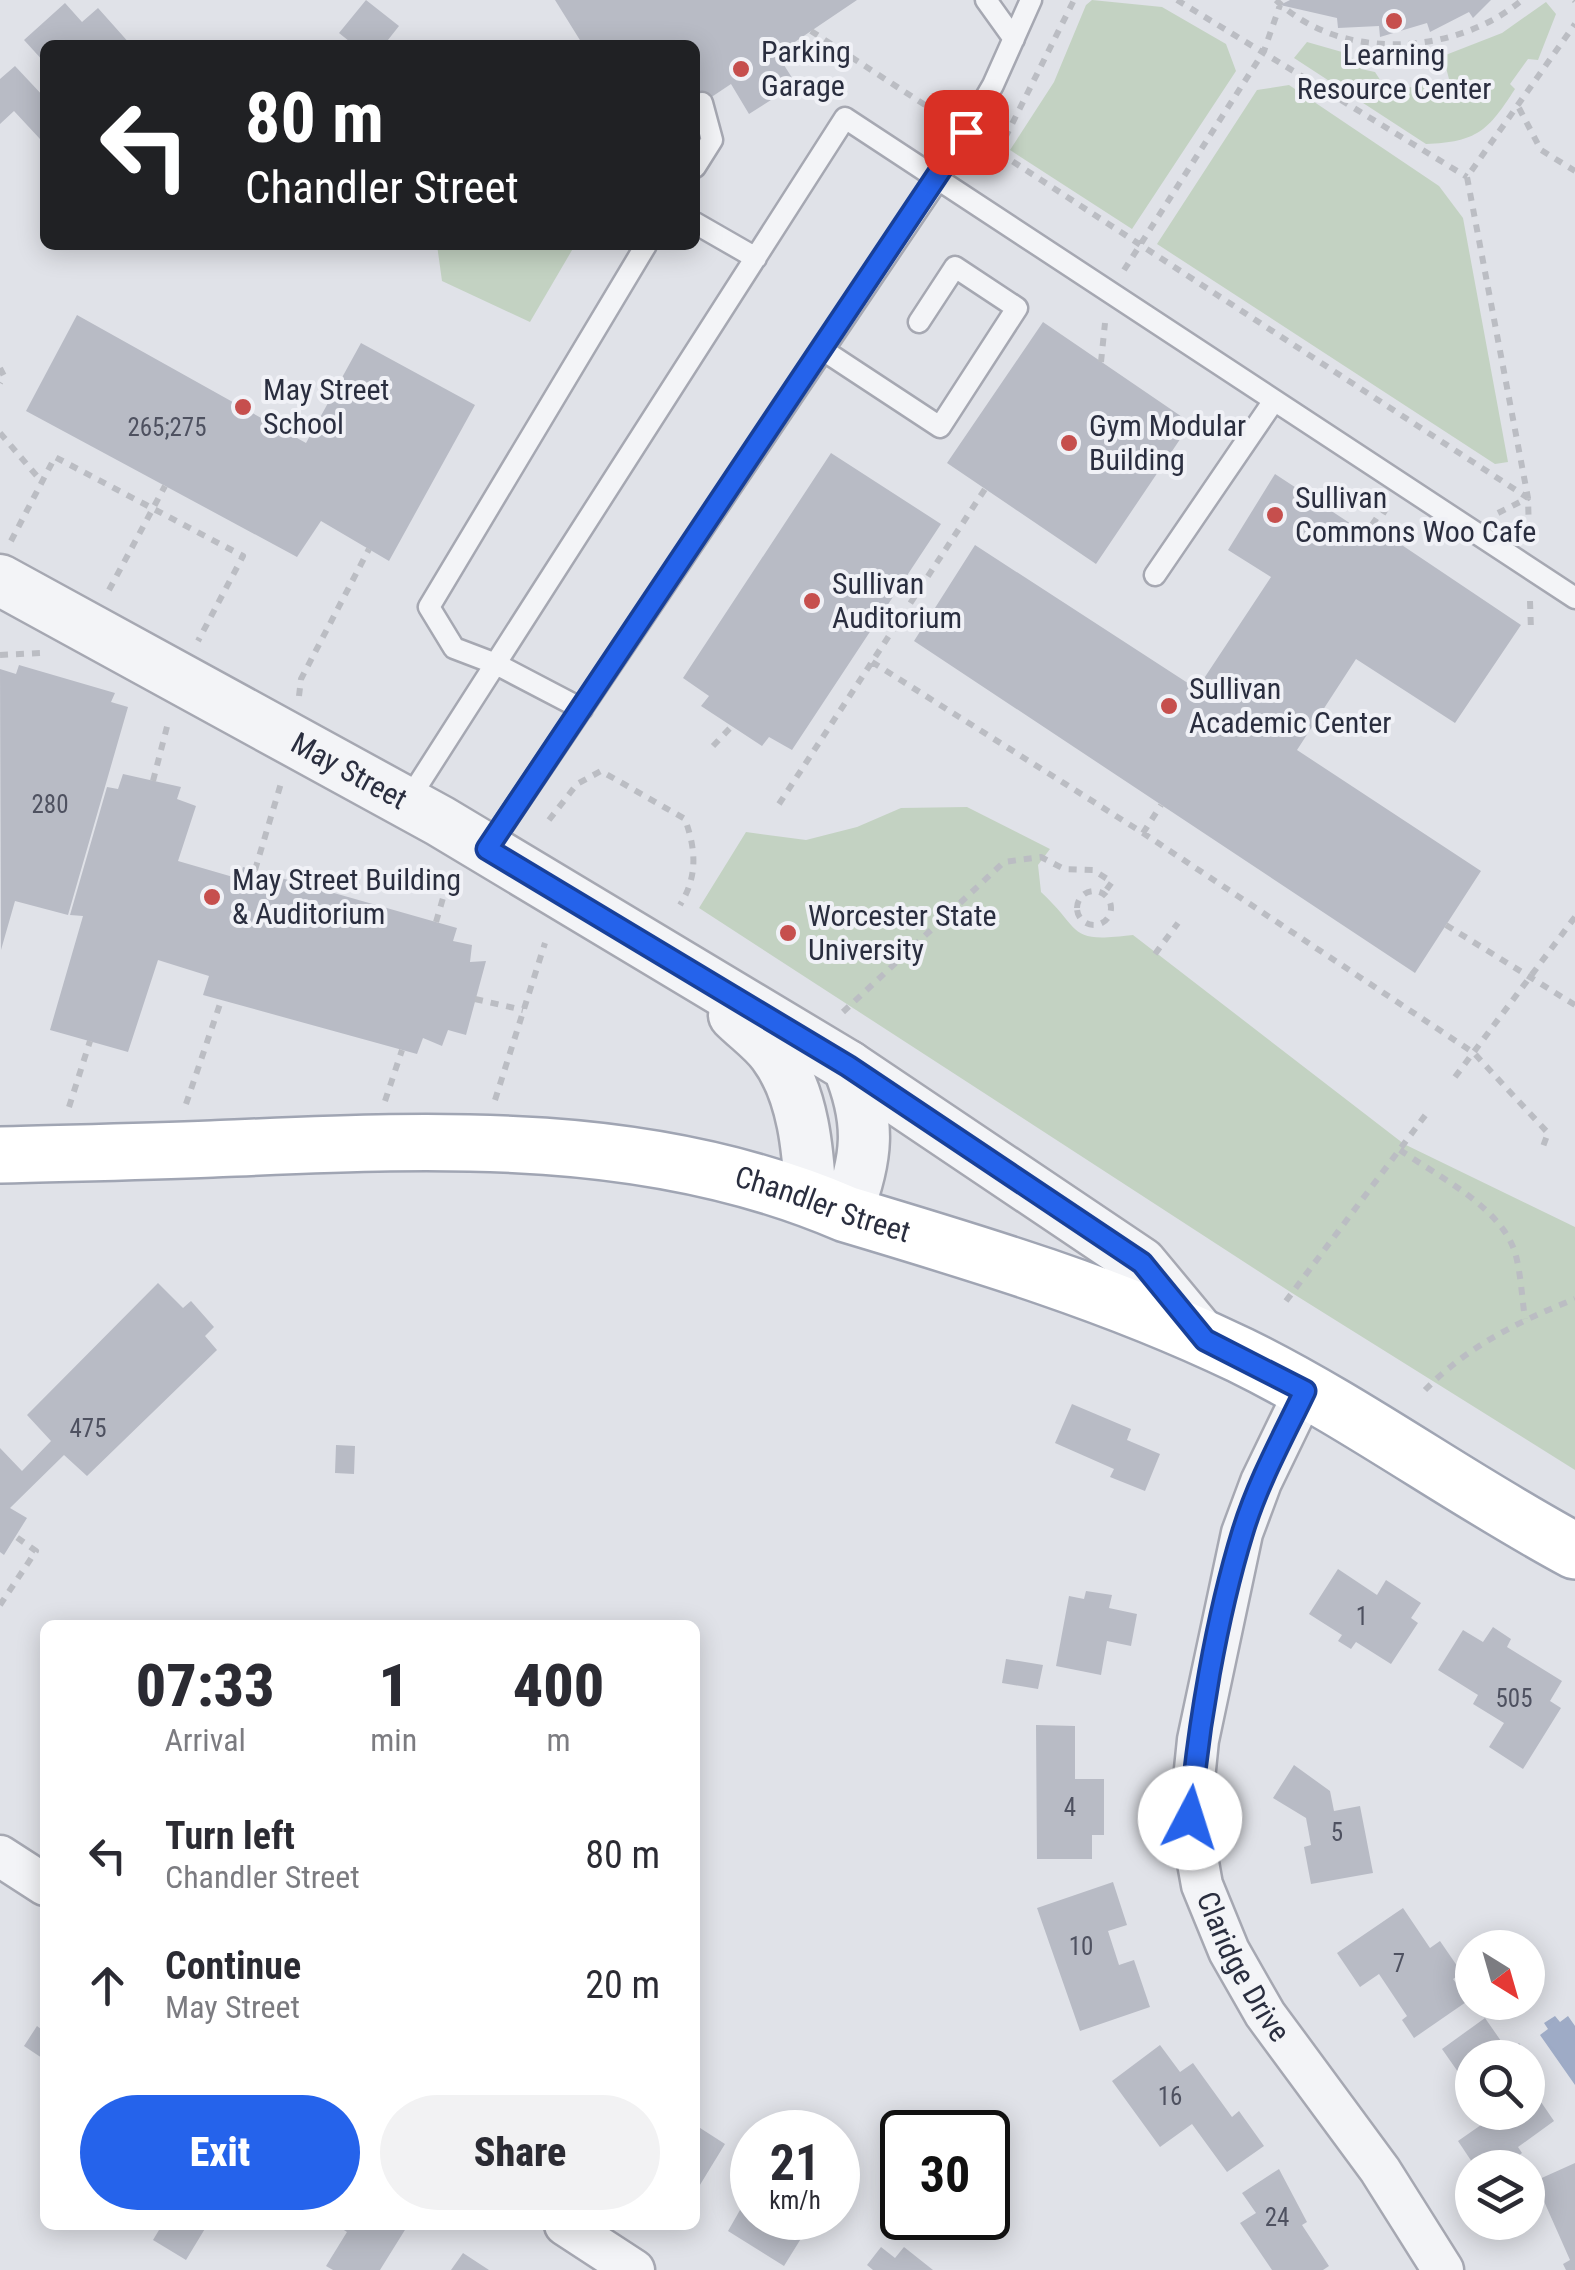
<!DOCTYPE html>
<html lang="en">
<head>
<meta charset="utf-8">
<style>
	:root { --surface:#fff; --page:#f2f2f3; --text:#2b2b33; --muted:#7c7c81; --accent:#2563eb }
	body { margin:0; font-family:"Roboto Condensed",sans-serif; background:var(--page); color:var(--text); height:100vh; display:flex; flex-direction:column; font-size:38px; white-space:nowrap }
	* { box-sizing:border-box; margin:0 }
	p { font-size:32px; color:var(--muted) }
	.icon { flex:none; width:55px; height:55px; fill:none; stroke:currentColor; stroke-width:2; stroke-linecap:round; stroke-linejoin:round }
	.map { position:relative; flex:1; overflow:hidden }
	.details { position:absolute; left:40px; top:1620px; width:660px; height:610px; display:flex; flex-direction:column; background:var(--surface); border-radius:15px; box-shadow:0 5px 25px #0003 }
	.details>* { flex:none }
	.guide { position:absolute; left:40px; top:40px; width:660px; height:210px; border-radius:15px; box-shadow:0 5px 25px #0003; background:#202124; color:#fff; overflow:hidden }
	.needle { width:65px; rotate:143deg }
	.buttons { position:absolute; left:1455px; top:1930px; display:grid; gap:20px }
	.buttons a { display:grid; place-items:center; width:90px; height:90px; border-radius:50%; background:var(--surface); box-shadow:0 5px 25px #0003; font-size:50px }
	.speed { position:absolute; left:730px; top:2110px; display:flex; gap:20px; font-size:50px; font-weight:700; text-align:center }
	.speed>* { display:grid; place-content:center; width:130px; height:130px; border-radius:50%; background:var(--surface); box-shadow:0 5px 25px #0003; line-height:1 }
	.speed small { font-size:25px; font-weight:400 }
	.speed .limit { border:5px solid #111; border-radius:15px; background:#fff; color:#111 }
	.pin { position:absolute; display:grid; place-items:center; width:85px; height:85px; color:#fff; margin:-42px; border-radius:20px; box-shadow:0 5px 15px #0006 }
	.me { position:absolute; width:110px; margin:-55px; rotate:5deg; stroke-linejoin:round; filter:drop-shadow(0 0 8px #0008) }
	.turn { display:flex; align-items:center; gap:35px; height:210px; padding:0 40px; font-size:45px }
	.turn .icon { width:130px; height:130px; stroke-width:2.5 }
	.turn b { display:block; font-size:70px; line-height:85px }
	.eta { display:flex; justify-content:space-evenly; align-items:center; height:170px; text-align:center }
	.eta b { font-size:60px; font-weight:800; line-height:70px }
	.action { display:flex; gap:20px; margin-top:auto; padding:20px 40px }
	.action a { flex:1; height:115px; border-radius:60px; background:var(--accent); color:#fff; font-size:40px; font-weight:800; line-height:115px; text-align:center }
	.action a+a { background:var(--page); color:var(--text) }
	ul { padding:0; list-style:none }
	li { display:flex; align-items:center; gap:30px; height:130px; padding:0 40px }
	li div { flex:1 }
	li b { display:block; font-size:38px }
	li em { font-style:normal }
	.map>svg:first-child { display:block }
	.green { fill:#c3d2c2 }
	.water { fill:#9eabc6 }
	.building { fill:#b8bbc5 }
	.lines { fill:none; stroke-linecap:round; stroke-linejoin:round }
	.service-casing { stroke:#a6a8b2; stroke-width:25 }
	.minor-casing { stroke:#a6a8b2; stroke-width:45 }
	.tertiary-casing { stroke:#a6a8b2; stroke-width:55 }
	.primary-casing { stroke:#a0a5b3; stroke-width:60 }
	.path { stroke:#bbbdc3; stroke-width:6; stroke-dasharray:8 8; stroke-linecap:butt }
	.service { stroke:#f3f4f7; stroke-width:20 }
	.minor { stroke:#f3f4f7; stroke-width:40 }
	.tertiary { stroke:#f3f4f7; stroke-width:50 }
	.primary { stroke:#fff; stroke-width:55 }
	.route-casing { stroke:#184099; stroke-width:25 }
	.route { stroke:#2563eb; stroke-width:18 }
	.poi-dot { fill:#c64f4d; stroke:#f0f1f6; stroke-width:4 }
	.labels { text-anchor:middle; stroke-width:8; stroke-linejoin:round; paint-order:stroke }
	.number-label { font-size:25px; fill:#4e5160 }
	.poi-label { font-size:30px; fill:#2a2e3f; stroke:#f0f1f6; text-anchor:start }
	.street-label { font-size:30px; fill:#2a2e3f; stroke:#f0f1f6 }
</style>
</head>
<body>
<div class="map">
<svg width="1575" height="2270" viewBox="0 0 1575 2270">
	<rect width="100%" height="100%" fill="#e0e2e8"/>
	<!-- green -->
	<path class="green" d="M1092,0L1162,7L1226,44L1236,71L1132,229L1010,150L1054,82L1086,5Z
		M1546,2L1556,14L1538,60L1528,59L1510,84L1515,89C1488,131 1477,142 1426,144L1294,58L1307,42L1349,54L1361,69L1375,72L1388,92L1449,79L1443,56L1502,33Z
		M1289,85L1439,186L1463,218L1508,462L1495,464L1157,244L1257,90Z
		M437,245H575L530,322L442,281Z
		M967,807L1050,849L1038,865L1041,892C1084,932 1066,943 1133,935L1404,1144L1575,1227V1470L1292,1293L699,908L746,832L806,840L857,827L901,808Z"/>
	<!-- water -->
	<path class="water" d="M1555,2016L1560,2022L1568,2016L1575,2026V2085L1540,2035L1548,2029L1544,2023Z"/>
	<!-- building -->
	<path class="building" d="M366,0L399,26L384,45H354L339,33Z
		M555,0H857L777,54L796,84L749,114L731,84L695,108V45H583Z
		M1290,0H1491L1473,18L1469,12L1430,32L1427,23L1380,37L1379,26L1338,28L1337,18L1280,5Z
		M65,3L82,22L98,8L131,45H45V63L24,40Z
		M15,66L45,98V134L40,139L14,111L0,124V79Z
		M77,315L306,443L361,343L475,405L389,561L321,521L297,557L26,411Z
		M1043,322L1191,423L1096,564L947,463Z
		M831,453L941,524L792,750L769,737L762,746L701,706L709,696L683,678Z
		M1275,474L1368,535L1372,525L1521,625L1455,723L1356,659L1297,750L1481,871L1415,973L914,641L975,545L1197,689L1271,577L1228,550Z
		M19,665L115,693L111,702L128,707L68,915L15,901L1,950L0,669L16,674Z
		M123,774L181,787L177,799L196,806L178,861L240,879L243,867L457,928L453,941L472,945L470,962L486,961L466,1035L448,1030L442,1046L423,1038L417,1054L203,995L209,976L158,960L128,1052L50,1030L83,916L70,915L107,787L118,789Z
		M158,1283L183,1308L191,1301L214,1327L205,1336L217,1350L87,1476L64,1455L10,1508L27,1518L4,1555L0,1552V1448L22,1471L51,1441L27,1415Z
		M1072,1404L1131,1429L1127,1440L1160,1454L1145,1491L1110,1477L1114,1469L1055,1443Z
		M336,1445L355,1446L354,1474L335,1473Z
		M1338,1569L1377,1595L1386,1580L1421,1603L1411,1618L1418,1623L1391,1664L1356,1642L1351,1649L1338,1641L1342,1635L1309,1614Z
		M1086,1591L1112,1595L1109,1608L1137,1614L1131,1646L1107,1641L1101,1675L1056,1666L1069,1596L1084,1599Z
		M1493,1627L1511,1639L1507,1647L1562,1681L1550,1701L1561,1708L1523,1769L1489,1747L1504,1723L1473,1704L1478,1695L1438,1670L1463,1630L1483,1642Z
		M1006,1659L1043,1665L1038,1689L1002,1683Z
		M1036,1725L1075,1726V1779H1104V1835H1092V1859H1037Z
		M1294,1765L1330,1791L1334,1811L1360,1806L1373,1873L1311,1884L1304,1847L1311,1845L1306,1818L1273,1798Z
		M1113,1882L1127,1925L1108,1931L1119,1965L1134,1960L1150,2007L1080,2031L1037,1908Z
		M1403,1908L1430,1948L1440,1941L1462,1973L1453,1979L1469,2000L1414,2038L1402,2020L1407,2016L1379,1974L1360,1987L1337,1953Z
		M1485,2018L1508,2051L1519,2043L1530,2058H1472V2092L1442,2049Z
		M37,2026L45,2032V2060L24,2046Z
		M1160,2045L1180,2072L1193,2063L1232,2117L1239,2111L1264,2146L1227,2172L1192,2124L1160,2147L1112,2081Z
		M1528,2083L1554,2121L1518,2147L1522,2153L1502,2168H1476L1458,2141L1491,2118L1487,2112H1528Z
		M697,2126L725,2144L695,2193V2129Z
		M1575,2163V2270H1566L1563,2264L1570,2260L1535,2181Z
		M1279,2169L1307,2222L1302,2225L1329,2266L1323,2270H1272L1240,2223L1256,2213L1242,2193Z
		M752,2189V2218H800L810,2224L784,2266L728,2231Z
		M162,2225H203L206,2227L186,2260L153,2240Z
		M336,2225H408L380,2270H333L326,2266L347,2232Z
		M881,2247L895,2258L904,2247L933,2270H873L867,2265Z
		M463,2253L489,2270H451Z"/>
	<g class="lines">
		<defs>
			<path id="service" d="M986,0L1014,39
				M695,167L712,140L702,103
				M695,223L756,258
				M823,350L940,427L1017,308L955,267L919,322
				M1155,575L1273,402
				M582,709L496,664L454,648L429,607L646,245
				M407,802L845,118L1575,598
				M487,849L939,178L993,85L1031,0"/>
			<g id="minor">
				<path id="s1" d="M1305,1391L1261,1482L1242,1533L1198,1740L1190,1818L1202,1885L1229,1951L1265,2014L1380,2170L1443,2270"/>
				<path d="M0,1856L45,1885"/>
				<path d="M565,2225L634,2270"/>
			</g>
			<g id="tertiary">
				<path id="s2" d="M0,580L440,821L848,1066C871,1122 868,1158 846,1214"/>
				<path d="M734,1015C747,1028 764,1040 774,1054C804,1094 808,1152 811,1199"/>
				<path d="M848,1066L1141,1263L1205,1340"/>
			</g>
			<g id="primary">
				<path id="s3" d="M0,1155C71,1153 141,1152 212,1149C425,1140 644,1127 846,1214C980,1254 1113,1294 1240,1355C1356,1412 1461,1490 1575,1551"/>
			</g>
		</defs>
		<!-- service casing -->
		<use href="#service" class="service-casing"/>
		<!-- minor casing -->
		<use href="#minor" class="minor-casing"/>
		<!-- tertiary casing -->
		<use href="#tertiary" class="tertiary-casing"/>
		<!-- primary casing -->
		<use href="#primary" class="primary-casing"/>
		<!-- path -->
		<path class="path" d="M1177,0L1467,177
			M1276,0C1340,63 1457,55 1522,0
			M1574,0L1575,1
			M811,31L942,116
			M1519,108L1541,150L1575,171
			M986,144L1528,498L1529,533
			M998,152L1074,0
			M1124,270L1264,51L1280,5
			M1101,362L1105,323
			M0,368L4,376L0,383
			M0,433L42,482
			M1498,513L1528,498L1467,177L1575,24
			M1372,525L1382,510L1387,513
			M11,541L55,457L243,556L198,641
			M109,590L165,486
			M1530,601L1531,630
			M0,655L40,653
			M872,662L1143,833L1474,1053L1548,1133L1541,1152
			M299,696L301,679L369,549
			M713,746L732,726
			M153,781L169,719
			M779,804L985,489
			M549,820L577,784L601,771L685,819C696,850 698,876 680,905
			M1143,833L1161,805
			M255,870L282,780
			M1077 908a17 17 0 1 1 34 0a17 17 0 1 1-34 0Z
			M436,922L448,881
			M1446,925L1575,1005
			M1155,954L1178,923
			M475,999L523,1010
			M843,1012L1004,862L1041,857L1064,869L1093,870L1112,882L1104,893
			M1455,1077L1575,917
			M495,1100L545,943
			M385,1101L402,1050
			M186,1104L221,1001
			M69,1107L90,1041
			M1400,1150C1437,1176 1504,1208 1516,1256C1521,1276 1522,1298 1525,1319
			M1286,1301L1427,1113
			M1425,1390C1468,1346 1519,1321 1575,1299
			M0,1605L36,1551L15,1536"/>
		<!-- service -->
		<use href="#service" class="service"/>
		<!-- minor -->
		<use href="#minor" class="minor"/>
		<!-- tertiary -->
		<use href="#tertiary" class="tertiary"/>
		<!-- primary -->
		<use href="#primary" class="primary"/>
	</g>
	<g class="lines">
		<defs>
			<path id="route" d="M966,132L487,849L848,1066L1142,1263L1205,1340L1305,1391C1283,1437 1258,1482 1243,1531C1216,1619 1198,1727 1190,1818"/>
		</defs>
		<!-- route casing -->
		<use href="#route" class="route-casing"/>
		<!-- route -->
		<use href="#route" class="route"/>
	</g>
	<!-- markers -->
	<g class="poi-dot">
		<circle cx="1394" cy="21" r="10"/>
		<circle cx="741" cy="69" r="10"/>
		<circle cx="243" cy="407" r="10"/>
		<circle cx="1069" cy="443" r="10"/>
		<circle cx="1275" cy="515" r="10"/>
		<circle cx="812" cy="601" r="10"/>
		<circle cx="1169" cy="706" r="10"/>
		<circle cx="212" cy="897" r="10"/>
		<circle cx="788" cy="933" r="10"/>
	</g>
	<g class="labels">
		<!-- number labels -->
		<g class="number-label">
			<text x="167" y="436">265;275</text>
			<text x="50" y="813">280</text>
			<text x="88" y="1437">475</text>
			<text x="1362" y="1625">1</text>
			<text x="1514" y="1707">505</text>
			<text x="1070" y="1816">4</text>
			<text x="1337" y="1841">5</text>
			<text x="1081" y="1955">10</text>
			<text x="1399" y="1972">7</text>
			<text x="1170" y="2105">16</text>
			<text x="1277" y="2226">24</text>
		</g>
		<!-- poi labels -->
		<g class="poi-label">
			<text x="761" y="62">Parking<tspan x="761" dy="34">Garage</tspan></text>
			<text x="1394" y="65" text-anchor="middle">Learning<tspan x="1394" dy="34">Resource Center</tspan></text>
			<text x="263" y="400">May Street<tspan x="263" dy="34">School</tspan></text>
			<text x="1089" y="436">Gym Modular<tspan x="1089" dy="34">Building</tspan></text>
			<text x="1295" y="508">Sullivan<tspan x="1295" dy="34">Commons Woo Cafe</tspan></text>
			<text x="832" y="594">Sullivan<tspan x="832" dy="34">Auditorium</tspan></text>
			<text x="1189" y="699">Sullivan<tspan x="1189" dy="34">Academic Center</tspan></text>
			<text x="232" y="890">May Street Building<tspan x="232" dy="34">&amp; Auditorium</tspan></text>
			<text x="808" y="926">Worcester State<tspan x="808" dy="34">University</tspan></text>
		</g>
		<!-- street labels -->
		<g class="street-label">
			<text dy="10" stroke="none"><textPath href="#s2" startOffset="398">May Street</textPath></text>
			<text dy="10" stroke="none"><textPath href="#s3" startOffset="830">Chandler Street</textPath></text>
			<text dy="10" stroke="none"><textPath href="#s1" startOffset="605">Claridge Drive</textPath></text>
		</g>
	</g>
</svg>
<div class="buttons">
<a><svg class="needle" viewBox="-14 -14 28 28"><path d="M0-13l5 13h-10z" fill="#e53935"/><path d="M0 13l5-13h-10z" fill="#7c7c81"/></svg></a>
<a><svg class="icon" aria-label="search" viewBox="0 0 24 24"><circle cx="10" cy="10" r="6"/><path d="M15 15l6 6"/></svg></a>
<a><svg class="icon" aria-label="layers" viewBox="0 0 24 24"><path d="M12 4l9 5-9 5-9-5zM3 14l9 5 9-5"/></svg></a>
</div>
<div class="speed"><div>21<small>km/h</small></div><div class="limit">30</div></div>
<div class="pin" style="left:966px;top:132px;background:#d93025"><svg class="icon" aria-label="arrive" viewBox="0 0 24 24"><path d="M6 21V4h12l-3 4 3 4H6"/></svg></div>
<svg class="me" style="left:1190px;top:1818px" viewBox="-20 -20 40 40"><circle r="19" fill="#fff"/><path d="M0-13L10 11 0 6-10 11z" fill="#2563eb"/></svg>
<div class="guide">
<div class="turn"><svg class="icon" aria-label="left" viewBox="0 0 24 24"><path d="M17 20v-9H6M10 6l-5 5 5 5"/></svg><div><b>80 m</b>Chandler Street</div></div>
</div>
<section class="details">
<div class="eta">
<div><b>07:33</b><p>Arrival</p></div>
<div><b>1</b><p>min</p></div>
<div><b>400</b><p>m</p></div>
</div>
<ul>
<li><svg class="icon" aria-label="left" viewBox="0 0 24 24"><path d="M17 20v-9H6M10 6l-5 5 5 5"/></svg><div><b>Turn left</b><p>Chandler Street</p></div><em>80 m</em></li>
<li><svg class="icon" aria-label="ahead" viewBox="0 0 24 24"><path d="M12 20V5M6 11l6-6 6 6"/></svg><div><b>Continue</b><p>May Street</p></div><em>20 m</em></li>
</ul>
<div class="action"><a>Exit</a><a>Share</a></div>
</section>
</div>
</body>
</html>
